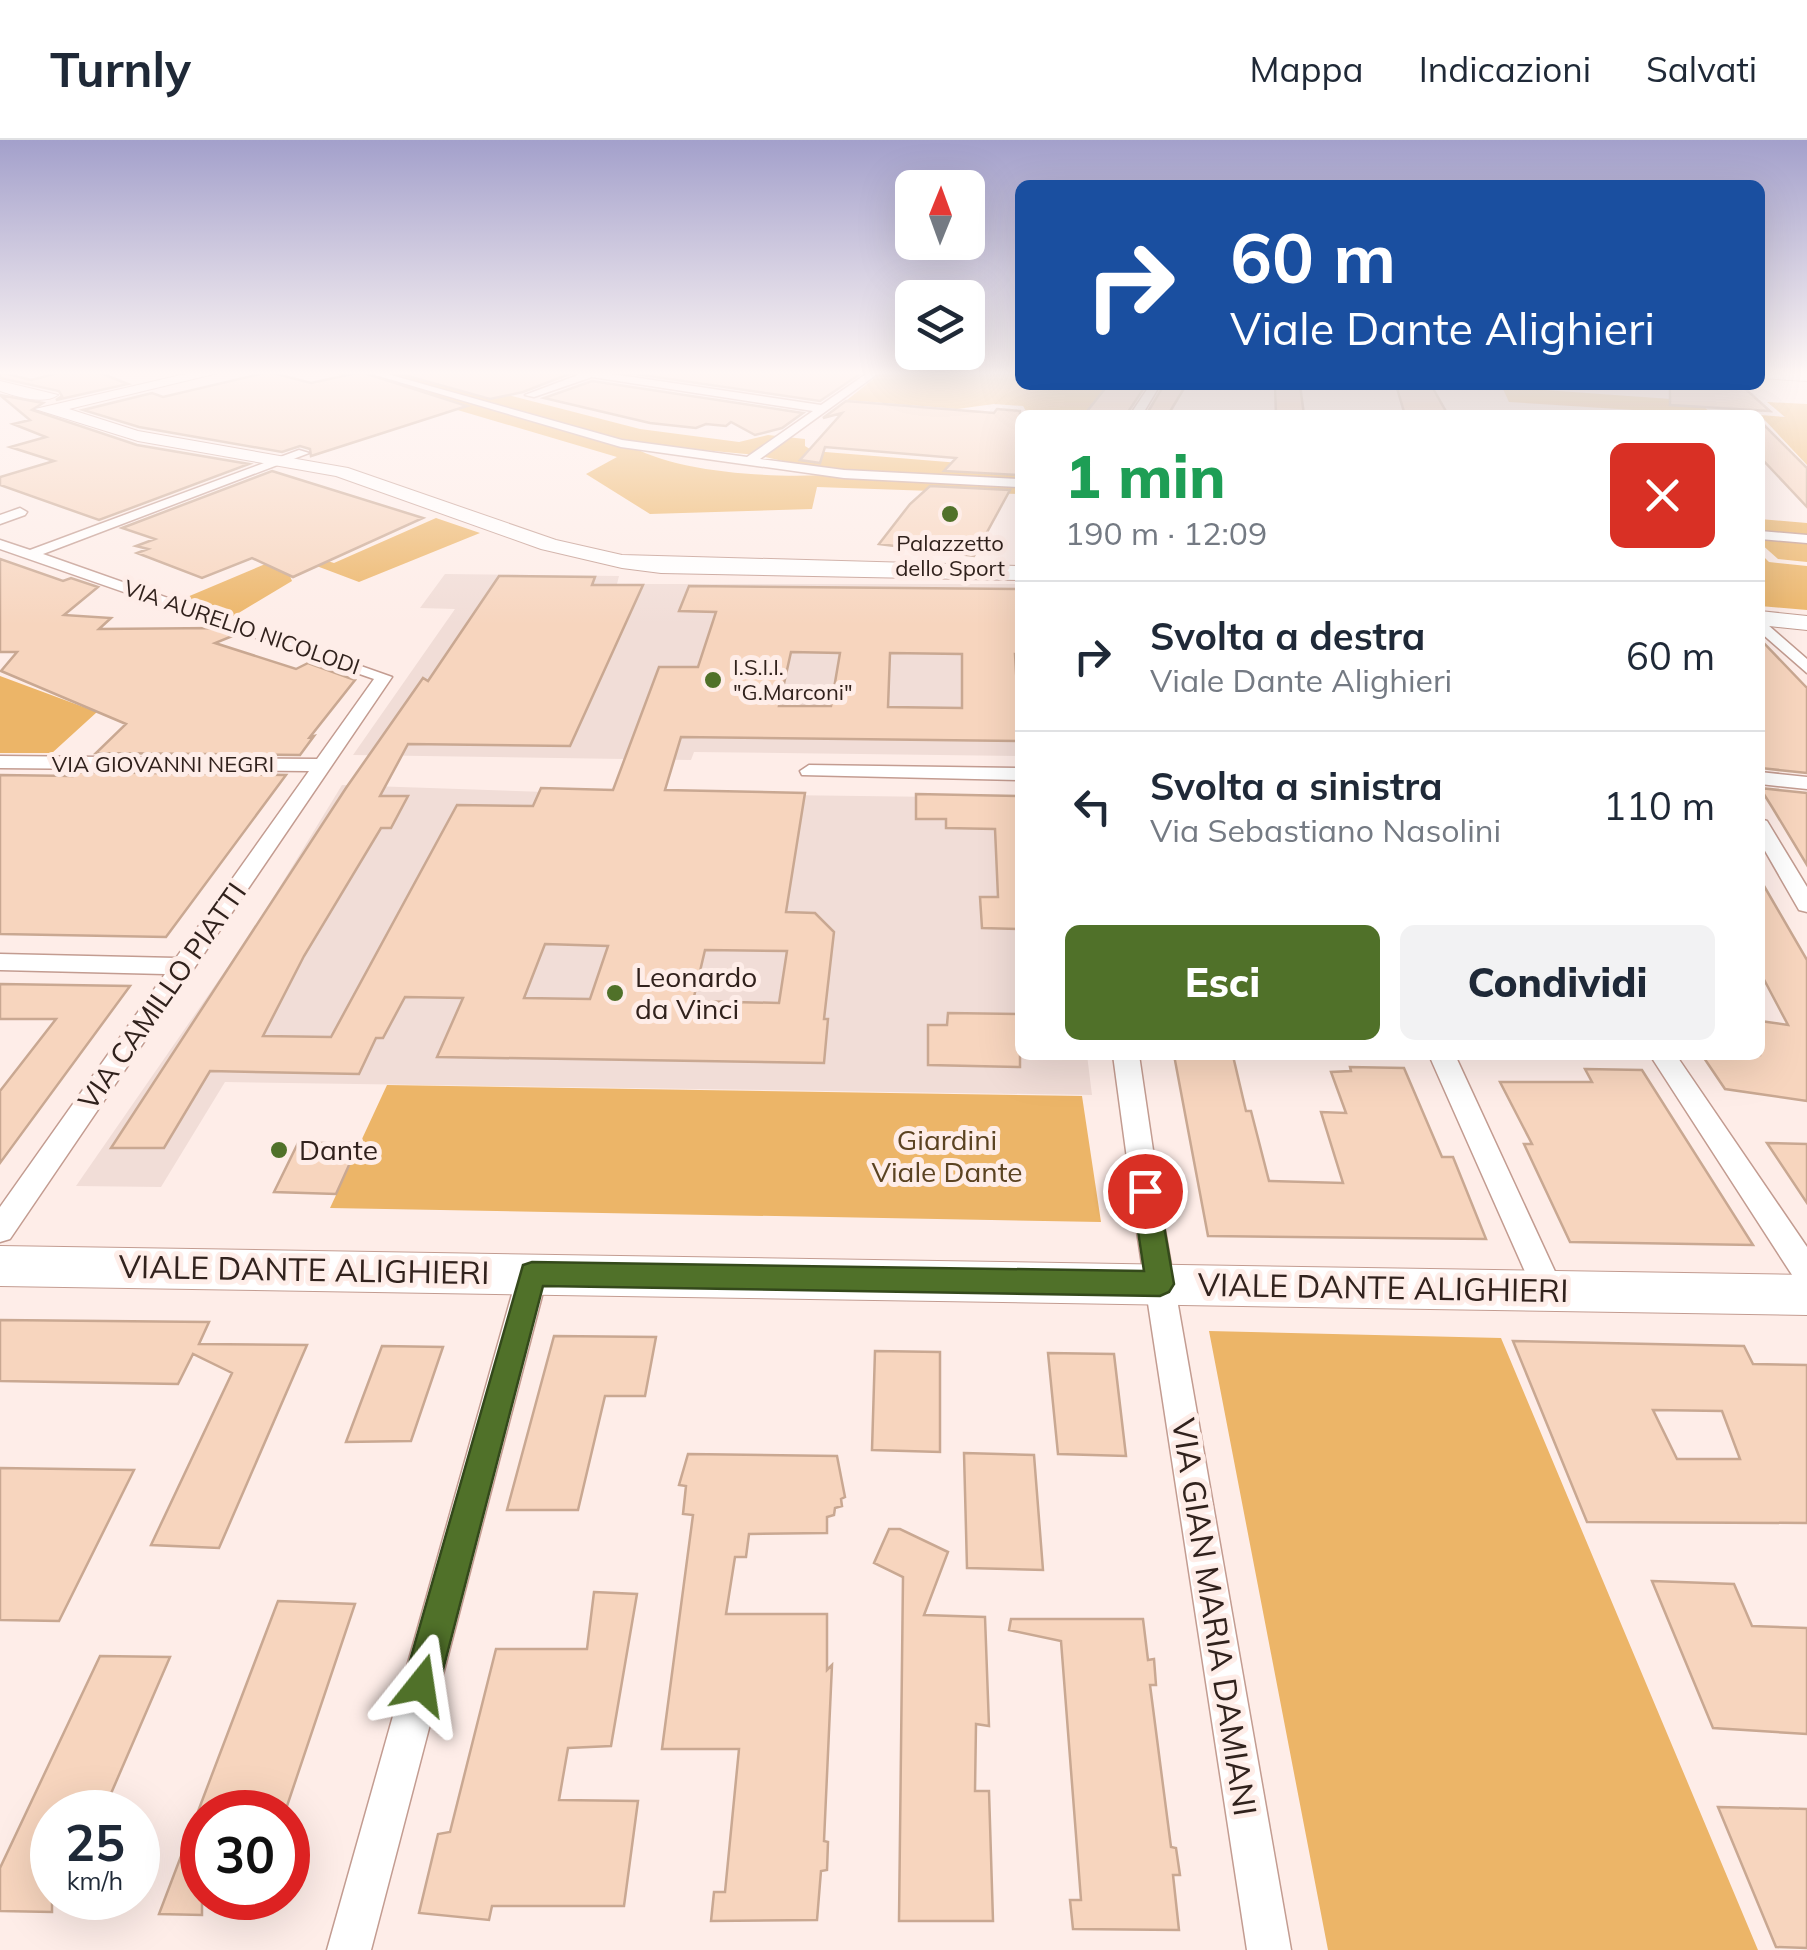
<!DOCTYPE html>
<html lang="it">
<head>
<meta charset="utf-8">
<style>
	:root { --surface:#fff; --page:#f2f2f3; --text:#1f2937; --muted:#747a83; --line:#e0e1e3; --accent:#507129 }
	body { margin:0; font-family:Mulish,sans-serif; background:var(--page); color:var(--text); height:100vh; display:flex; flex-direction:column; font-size:38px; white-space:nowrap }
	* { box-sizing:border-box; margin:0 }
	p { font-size:32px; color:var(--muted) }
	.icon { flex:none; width:55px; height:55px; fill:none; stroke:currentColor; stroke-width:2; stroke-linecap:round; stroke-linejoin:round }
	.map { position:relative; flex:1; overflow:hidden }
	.details { position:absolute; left:1015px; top:270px; width:750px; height:650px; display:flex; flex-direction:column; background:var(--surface); border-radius:15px; box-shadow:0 10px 40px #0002 }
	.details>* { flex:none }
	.guide { position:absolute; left:1015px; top:40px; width:750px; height:210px; border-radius:15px; box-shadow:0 10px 40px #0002; background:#1a4fa0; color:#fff; overflow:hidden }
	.needle { width:65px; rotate:1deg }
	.controls { position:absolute; left:895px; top:30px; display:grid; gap:20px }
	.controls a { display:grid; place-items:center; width:90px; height:90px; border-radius:15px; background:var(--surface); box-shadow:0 10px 40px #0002; font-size:50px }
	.speed { position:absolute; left:30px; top:1650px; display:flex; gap:20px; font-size:50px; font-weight:700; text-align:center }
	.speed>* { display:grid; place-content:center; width:130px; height:130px; border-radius:50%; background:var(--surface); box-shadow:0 10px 40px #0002; line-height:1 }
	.speed small { font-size:25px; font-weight:400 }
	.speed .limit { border:15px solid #d22; background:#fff; color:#111 }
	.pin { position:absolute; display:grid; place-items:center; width:85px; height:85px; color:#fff; margin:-42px; border:5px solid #fff; border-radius:50%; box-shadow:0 2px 10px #0007 }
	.me { position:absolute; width:110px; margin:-55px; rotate:15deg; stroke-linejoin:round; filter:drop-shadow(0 0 8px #0008) }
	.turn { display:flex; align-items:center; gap:35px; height:210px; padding:0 50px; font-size:45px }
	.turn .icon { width:130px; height:130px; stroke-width:2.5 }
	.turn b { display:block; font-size:70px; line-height:85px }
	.round { display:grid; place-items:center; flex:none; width:105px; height:105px; border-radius:15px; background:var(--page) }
	.summary { display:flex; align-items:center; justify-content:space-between; height:170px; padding:0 50px }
	h1 { font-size:60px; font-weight:800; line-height:75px; color:#1e9e55 }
	.button { display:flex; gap:20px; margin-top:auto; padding:20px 50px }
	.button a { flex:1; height:115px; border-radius:15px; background:var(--accent); color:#fff; font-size:40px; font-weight:800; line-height:115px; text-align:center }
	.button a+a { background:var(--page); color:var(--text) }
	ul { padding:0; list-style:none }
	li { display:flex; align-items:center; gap:30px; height:150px; padding:0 50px; border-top:2px solid var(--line) }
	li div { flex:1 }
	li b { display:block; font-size:38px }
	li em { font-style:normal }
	header { display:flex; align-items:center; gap:60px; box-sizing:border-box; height:140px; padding:0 50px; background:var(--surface); border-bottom:2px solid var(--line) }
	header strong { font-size:48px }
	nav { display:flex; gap:55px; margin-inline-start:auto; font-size:35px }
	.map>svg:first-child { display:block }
	.built { fill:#f1ddd7 }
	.green { fill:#ecb568; fill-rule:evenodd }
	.building { fill:#f7d5be; stroke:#c9a892; stroke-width:2.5; fill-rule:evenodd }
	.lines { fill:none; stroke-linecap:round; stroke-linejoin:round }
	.street-casing { stroke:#c39c91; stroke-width:3 }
	.secondary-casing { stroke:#c39c91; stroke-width:2 }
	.street { fill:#fff; fill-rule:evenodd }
	.secondary { fill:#fff; fill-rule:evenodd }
	.route { fill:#507129; stroke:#34491b; stroke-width:2.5 }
	.poi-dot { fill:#507129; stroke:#feede8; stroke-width:4 }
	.labels { text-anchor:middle; stroke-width:10; stroke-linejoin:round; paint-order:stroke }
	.far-poi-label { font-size:22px; fill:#31221d; stroke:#feede8 }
	.far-street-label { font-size:22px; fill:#31221d; stroke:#feede8 }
	.poi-label { font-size:28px; fill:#31221d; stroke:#feede8; text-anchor:start }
	.street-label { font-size:28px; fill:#31221d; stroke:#feede8 }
	.park-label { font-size:28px; fill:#5b4322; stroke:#feede8 }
	.near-street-label { font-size:32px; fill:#31221d; stroke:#feede8 }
</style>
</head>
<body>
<header>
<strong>Turnly</strong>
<nav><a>Mappa</a><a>Indicazioni</a><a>Salvati</a></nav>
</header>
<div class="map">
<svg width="1807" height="1810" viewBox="0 0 1807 1810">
	<rect width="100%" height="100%" fill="#feede8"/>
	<!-- built -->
	<path class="built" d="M445,434L619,436L617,444H1020V616L694,612L691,620L353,615L455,469L420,468Z
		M342,645L546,652L1020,658V915H1087L1092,955L225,942L161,1047L76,1046L254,789Z"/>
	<!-- green -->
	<path class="green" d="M329,232H419L640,289L739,302L768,295L805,299V306L813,311L1020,328V354L817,347L812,369L650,374L586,334L617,317ZM626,303L757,315L839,334C782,339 673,334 626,303Z
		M882,232H1020V245H1113L1095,271L1081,275L1026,271L1023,266L994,264L957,269L847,260Z
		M1502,247L1699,261L1712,275L1509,262Z
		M1767,262L1807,264V325L1760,275L1785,277Z
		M436,378L480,393L359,442L314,425L290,436L292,441L232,477L180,460L296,411L334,423Z
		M1760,379L1807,383V422L1778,419L1760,403Z
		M1760,413L1769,422L1807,426V470L1760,466Z
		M0,536L97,572L52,613H0Z
		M387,945L1082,956L1101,1082L330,1068Z
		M1209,1191L1501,1198L1758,1810H1328Z"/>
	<!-- building -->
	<path class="building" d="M0,232L31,240L62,232H98L128,244L56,260L62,256L59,251L0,238Z
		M269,232L311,243L361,232L467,266L311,316L310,309L300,306L282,312L139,287L83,270L152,253L163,257Z
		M393,232H571L572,233L523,252L490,259Z
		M621,232H863L820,261Z
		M592,241L803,273L782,288L755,295L731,282L726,286L706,284L696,288L650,283L544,258Z
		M1108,245H1146L1126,275H1084Z
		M1164,245H1186L1168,275H1146Z
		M1275,245H1300L1304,275H1276Z
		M1396,245H1431L1448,275H1405Z
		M1670,245H1741L1770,271L1670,265Z
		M0,255L43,263L32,270L137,305L249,324L99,380L0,345V337L54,321L10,307L46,297L13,284L30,280Z
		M846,261L994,273L997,269L1020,271V335L944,331L956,318L825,307L820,323L800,320L842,273L823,278Z
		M1760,281L1807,328V367L1760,317Z
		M272,331L423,378L293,437L252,418L202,438L137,413L148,409L136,406L155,399L122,388Z
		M930,346L1010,350L974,416L879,404L910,364Z
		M0,419L63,441L71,438L98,447L64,475L111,478L99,489L216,488L235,495L215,503L296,529L308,523L355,540L310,597L314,596L300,615L96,613L126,584L1,531L17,512H0Z
		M499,436L595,437L592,445H643L570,606L408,604L380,656H408L391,688H381L304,816L263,896L331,897L457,665L533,666L541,648L613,650L659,527H698L716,472L679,471L689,446L1018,449L1020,514H1015L1020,601L681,597L665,650L805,653L786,772L815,773L834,792L824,879H828L824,923L437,917L463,858L405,857L383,898H376L359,934L210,931L164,1008H111L346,648L423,538L428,541ZM791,512L840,513L831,566H779ZM890,513L962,514V568L888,567ZM545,804L608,806L590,859L524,858ZM705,810L787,811L779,863L693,861Z
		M1760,499L1807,548V633L1760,628Z
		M77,632L286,635L166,797L0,794V635L73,636Z
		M1760,648L1807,653V725L1772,667Z
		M916,654L1020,656V789L982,788L980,757H998L995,689L946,688V679H916Z
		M1760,739L1807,820V961L1725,949L1702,915H1760V881L1788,885L1760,832Z
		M0,844L130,846L0,1023V951L56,879H0Z
		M948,873L1020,874V927L928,925V885H947Z
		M1174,915L1233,916L1246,971H1251L1269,1041L1343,1043L1321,972L1346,973L1331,932L1351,931L1350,927L1404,928L1442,1017H1453L1486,1099L1208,1096Z
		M1585,929L1642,930L1753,1105L1570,1102L1524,1004H1532L1500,942H1592Z
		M298,1003H359L336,1054L274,1052Z
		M1767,1003L1807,1004V1063Z
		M0,1180L209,1182L199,1204L307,1205L219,1408L151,1405L232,1233L193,1214L178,1244L0,1241Z
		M554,1196L656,1197L645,1256H605L578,1370H507Z
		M1513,1201L1744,1206L1753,1224L1807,1225V1383L1587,1382ZM1653,1270L1722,1271L1740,1319H1677Z
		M382,1206L443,1207L411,1301L346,1302Z
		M875,1211L940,1212V1312L872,1310Z
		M1048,1213L1114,1214L1126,1316L1058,1314Z
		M964,1313L1034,1315L1043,1430L967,1428Z
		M688,1314L837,1316L845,1357L841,1359L842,1366L835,1368L834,1375L827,1377V1393L749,1394L746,1417H735L726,1474H827V1530L832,1525L824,1701L828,1702L827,1730L821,1731L817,1780L711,1781L714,1752H725L739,1609H662L693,1375L683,1374L686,1346L679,1345Z
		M0,1328L134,1330L59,1481L0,1480Z
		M889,1389H900L948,1412L924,1475L985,1477L989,1586L976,1584L975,1651H989L993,1781H899L903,1437L874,1423Z
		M1652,1441L1734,1444L1752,1486L1807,1488V1594L1713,1588Z
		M594,1452L637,1454L611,1606L568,1608L559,1660L638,1661L624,1766H492L489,1780L419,1773L438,1694L450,1692L496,1509H587Z
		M278,1461L355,1464L285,1672H202V1775L159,1774Z
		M1011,1479H1143L1148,1520L1154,1519L1156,1545H1150L1171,1707L1176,1708L1180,1735H1173L1179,1790L1073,1789L1070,1760H1081L1061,1501L1009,1490Z
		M100,1516L170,1517L103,1672H52V1772L0,1771V1728Z
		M1718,1667L1807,1669V1808L1776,1807Z"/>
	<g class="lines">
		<defs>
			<path id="street" d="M365,232H380L622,300L747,317L813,271L592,237L534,257L525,255L578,235L575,232H598L821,265L869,232H880L760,319L844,330L1020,339V347L844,338L621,307Z
				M1150,245H1160L1142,275H1130Z
				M299,310L309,313L43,414L392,537L10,1099L0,1102V1067L165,834L0,830V814L176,818L309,631L0,628V616L317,619L374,539L0,409V400L30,410Z
				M20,368L27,372L25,375L0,384V375Z
				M1760,391L1807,395V403L1760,399Z
				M1760,478L1807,519V533L1760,492Z
				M809,625L1020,628V640L802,635L800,631Z
				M1760,632L1807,637V649L1760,644Z
				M1760,679L1767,681L1807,747V772L1799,770L1760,702Z
				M1113,915H1139L1164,1085L1291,1810H1247L1136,1085Z
				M1429,915H1455L1564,1151L1560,1161L1549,1165L1538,1161Z
				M1650,915H1676L1807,1107V1145L1796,1141Z
				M533,1120L544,1124L548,1133L371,1810H327L518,1133L522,1124Z"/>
			<path id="secondary" d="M194,232H222L69,269L138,291L348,328L556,400L622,415L1020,426V440L661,433L622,428L541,409L336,336L138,301L35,269Z
				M1760,232H1807V241L1760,238Z
				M0,241L58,255C44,265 17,257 0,251Z
				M1760,471L1807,476V490L1760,485Z
				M0,1106L1807,1135V1175L0,1146Z"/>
		</defs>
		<!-- street casing -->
		<use href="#street" class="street-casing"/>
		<!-- secondary casing -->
		<use href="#secondary" class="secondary-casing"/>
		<!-- street -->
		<use href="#street" class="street"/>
		<!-- secondary -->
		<use href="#secondary" class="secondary"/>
	</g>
	<!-- sky -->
	<linearGradient id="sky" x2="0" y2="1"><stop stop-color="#a3a0cb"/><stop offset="0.48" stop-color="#fff7f5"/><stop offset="1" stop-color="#fff7f5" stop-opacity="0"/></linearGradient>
	<rect width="1807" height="485" fill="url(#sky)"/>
	<!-- route -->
	<path class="route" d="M1145,1041L1154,1044L1158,1051L1174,1144L1169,1152L1160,1156L543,1146L439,1545L434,1558L421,1563L409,1558L403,1545L523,1125L532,1122L1144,1131L1132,1051L1136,1044Z"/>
	<!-- markers -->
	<g class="poi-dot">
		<circle cx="950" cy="374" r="10"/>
		<circle cx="713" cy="540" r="10"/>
		<circle cx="615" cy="853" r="10"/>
		<circle cx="279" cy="1010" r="10"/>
	</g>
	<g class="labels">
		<!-- far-poi labels -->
		<g class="far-poi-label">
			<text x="950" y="411">Palazzetto<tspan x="950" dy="25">dello Sport</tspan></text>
			<text x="733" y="535" text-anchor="start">I.S.I.I.<tspan x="733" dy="25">"G.Marconi"</tspan></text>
		</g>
		<!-- far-street labels -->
		<g class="far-street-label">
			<text transform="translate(242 487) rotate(19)" y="8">VIA AURELIO NICOLODI</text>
			<text x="163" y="632">VIA GIOVANNI NEGRI</text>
		</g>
		<!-- poi labels -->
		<g class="poi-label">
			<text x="635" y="847">Leonardo<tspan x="635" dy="32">da Vinci</tspan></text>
			<text x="299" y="1020">Dante</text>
		</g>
		<!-- street labels -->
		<g class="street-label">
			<text transform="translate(162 856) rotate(-55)" y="10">VIA CAMILLO PIATTI</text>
		</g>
		<!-- park labels -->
		<g class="park-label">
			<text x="947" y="1010">Giardini<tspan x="947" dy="32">Viale Dante</tspan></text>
		</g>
		<!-- near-street labels -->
		<g class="near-street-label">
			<text transform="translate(304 1130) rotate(1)" y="11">VIALE DANTE ALIGHIERI</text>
			<text transform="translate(1383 1148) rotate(1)" y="11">VIALE DANTE ALIGHIERI</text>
			<text transform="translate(1214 1477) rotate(81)" y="11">VIA GIAN MARIA DAMIANI</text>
		</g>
	</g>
</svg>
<div class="controls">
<a><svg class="needle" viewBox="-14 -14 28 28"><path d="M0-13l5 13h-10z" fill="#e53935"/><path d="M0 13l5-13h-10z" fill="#747a83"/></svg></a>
<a><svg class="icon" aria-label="layers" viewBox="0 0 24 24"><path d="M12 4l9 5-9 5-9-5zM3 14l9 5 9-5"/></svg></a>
</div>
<div class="speed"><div>25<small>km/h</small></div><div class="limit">30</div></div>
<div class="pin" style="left:1145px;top:1051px;background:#d93025"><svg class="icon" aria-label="arrive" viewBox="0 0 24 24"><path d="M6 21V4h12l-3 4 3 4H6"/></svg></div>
<svg class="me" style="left:421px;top:1545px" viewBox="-20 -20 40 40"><path d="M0-17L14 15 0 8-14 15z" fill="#507129" stroke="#fff" stroke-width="4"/></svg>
<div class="guide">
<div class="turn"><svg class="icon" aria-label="right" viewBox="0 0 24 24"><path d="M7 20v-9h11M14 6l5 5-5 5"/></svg><div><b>60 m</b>Viale Dante Alighieri</div></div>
</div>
<section class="details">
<div class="summary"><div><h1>1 min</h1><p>190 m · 12:09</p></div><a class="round" style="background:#d93025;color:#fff"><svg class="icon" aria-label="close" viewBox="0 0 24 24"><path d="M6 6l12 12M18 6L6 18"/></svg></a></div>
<ul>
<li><svg class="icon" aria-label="right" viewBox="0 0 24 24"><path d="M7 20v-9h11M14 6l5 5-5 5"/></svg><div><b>Svolta a destra</b><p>Viale Dante Alighieri</p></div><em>60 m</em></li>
<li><svg class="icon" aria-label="left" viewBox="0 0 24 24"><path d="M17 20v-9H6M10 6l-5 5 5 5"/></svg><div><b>Svolta a sinistra</b><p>Via Sebastiano Nasolini</p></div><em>110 m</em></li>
</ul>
<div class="button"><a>Esci</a><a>Condividi</a></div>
</section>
</div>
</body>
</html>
